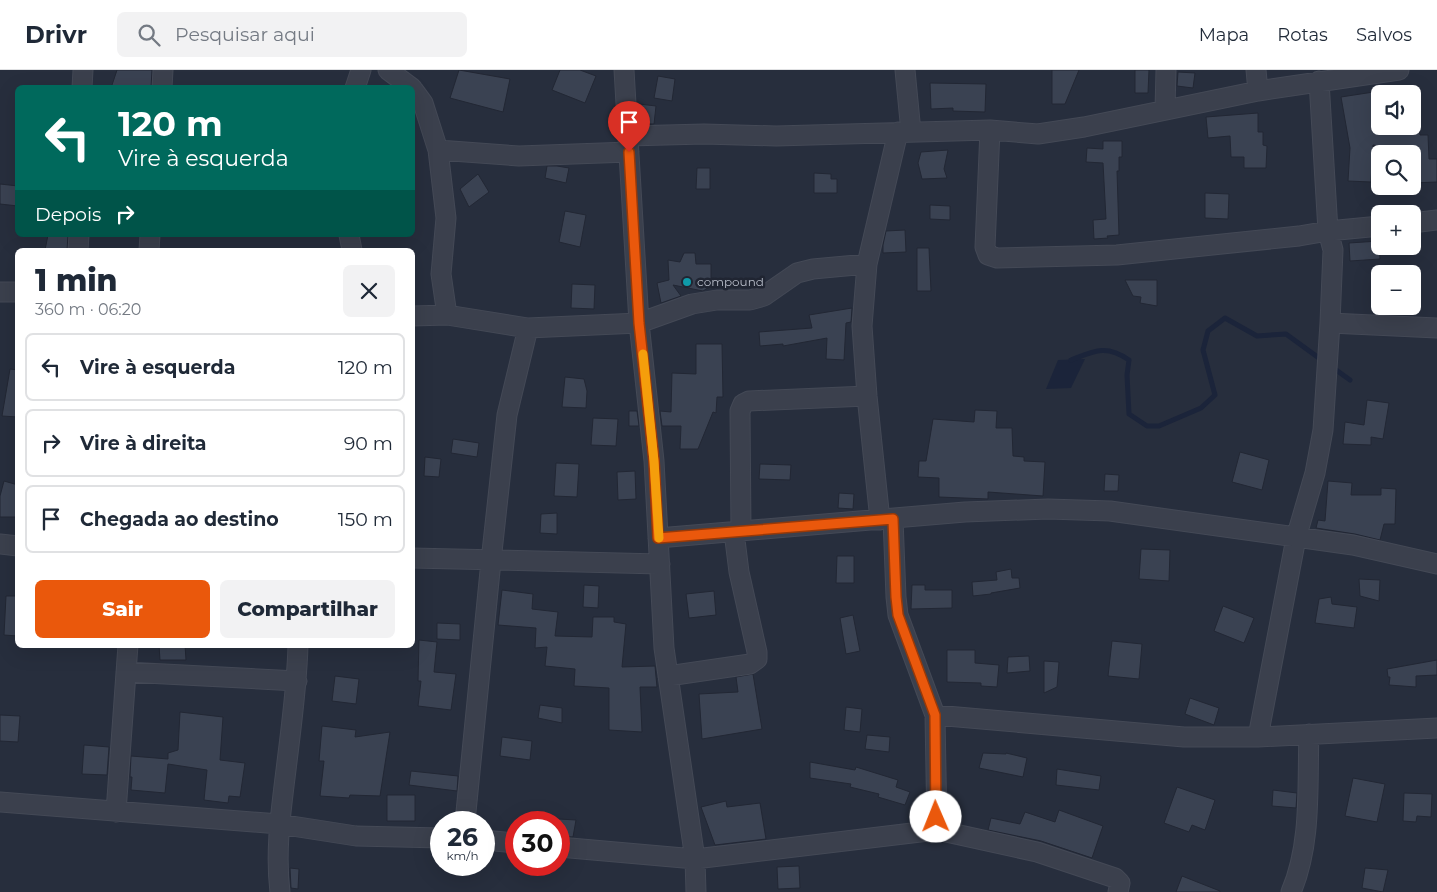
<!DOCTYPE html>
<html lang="pt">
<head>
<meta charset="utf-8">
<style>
	:root { --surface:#fff; --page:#f2f2f3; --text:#1f2937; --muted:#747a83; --line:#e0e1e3; --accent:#ea580c }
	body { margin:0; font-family:Montserrat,sans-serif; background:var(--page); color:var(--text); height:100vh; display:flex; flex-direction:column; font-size:19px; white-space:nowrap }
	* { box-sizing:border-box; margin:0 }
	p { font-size:16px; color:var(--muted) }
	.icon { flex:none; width:28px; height:28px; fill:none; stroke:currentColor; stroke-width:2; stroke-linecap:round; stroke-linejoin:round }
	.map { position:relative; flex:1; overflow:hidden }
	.details { position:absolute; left:15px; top:178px; width:400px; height:400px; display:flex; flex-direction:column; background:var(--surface); border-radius:8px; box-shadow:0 5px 20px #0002 }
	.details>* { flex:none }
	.top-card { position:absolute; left:15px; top:15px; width:400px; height:152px; border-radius:8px; box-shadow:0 5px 20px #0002; background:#00695c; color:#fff; overflow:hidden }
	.fabs { position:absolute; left:1371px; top:15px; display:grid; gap:10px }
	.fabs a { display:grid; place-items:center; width:50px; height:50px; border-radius:8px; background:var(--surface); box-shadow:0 5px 20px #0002; font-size:25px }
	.speed { position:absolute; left:430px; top:741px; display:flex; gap:10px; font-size:25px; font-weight:700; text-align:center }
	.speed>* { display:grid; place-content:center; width:65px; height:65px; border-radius:50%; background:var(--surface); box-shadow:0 5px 20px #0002; line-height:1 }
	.speed small { font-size:12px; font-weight:400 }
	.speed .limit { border:8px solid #d22; background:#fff; color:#111 }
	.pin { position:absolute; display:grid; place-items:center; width:42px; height:42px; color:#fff; margin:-51px -21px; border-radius:50% 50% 50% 0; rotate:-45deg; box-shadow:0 0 5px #0007 }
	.pin .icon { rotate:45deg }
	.me { position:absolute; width:55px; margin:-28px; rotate:359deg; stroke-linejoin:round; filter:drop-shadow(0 0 4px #0008) }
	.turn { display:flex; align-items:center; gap:18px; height:105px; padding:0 20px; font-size:22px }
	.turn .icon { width:65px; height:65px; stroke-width:2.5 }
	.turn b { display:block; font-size:35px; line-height:42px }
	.then { display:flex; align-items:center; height:48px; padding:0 20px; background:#0003; gap:10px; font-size:19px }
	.round { display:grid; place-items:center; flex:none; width:52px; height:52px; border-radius:8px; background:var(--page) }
	.headline { display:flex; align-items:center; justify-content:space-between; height:85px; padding:0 20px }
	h1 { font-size:30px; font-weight:800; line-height:38px }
	.cta { display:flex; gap:10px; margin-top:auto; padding:10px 20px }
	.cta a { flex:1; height:58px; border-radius:8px; background:var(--accent); color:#fff; font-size:20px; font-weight:800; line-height:58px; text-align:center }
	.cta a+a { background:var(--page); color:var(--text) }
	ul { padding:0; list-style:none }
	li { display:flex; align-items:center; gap:15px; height:68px; margin:0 10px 8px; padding:0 10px; border:2px solid var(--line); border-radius:8px }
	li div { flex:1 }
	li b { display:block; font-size:19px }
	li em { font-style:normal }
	header { display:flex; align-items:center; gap:30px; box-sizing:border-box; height:70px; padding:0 25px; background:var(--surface); border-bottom:1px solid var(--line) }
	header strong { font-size:24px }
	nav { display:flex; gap:28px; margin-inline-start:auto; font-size:18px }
	.search { width:350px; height:45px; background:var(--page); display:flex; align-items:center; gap:12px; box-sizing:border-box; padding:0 18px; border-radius:8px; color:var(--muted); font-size:19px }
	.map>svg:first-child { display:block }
	.water { fill:#1b243a }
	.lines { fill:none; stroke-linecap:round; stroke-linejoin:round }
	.stream { stroke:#1b243a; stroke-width:5 }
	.building { fill:#3a4252; stroke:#222734 }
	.minor-casing { stroke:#444956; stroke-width:21 }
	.minor { stroke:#3b404d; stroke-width:19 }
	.route-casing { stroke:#983908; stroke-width:12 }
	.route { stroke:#ea580c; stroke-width:9 }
	.slow { stroke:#f59e0b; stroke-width:9 }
	.culture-dot { fill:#0f9aa8; stroke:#202532; stroke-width:2 }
	.labels { text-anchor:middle; stroke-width:5; stroke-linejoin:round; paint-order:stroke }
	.poi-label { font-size:12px; fill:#b7bcc8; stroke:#202532; text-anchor:start }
</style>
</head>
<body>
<header>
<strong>Drivr</strong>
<div class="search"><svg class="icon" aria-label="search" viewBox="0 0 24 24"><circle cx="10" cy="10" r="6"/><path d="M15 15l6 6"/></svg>Pesquisar aqui</div>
<nav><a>Mapa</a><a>Rotas</a><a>Salvos</a></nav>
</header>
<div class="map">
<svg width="1437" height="822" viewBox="0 0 1437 822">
	<rect width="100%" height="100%" fill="#272e3d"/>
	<!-- water -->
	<path class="water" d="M1085,289L1071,318L1046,319L1058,290Z"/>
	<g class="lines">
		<!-- stream -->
		<path class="stream" d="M1071,290C1094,281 1106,274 1129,290L1127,305L1129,344L1147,356H1159L1201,338L1215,325L1203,280L1208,261L1225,248L1257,266L1286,264L1323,291
			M1332,297L1350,310"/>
	</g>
	<!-- building -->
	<path class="building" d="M117,0H152L151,18H111Z
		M459,0L510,9L503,42L450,28Z
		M560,0H580L596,6L585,33L552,20Z
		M1052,0H1079L1065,34H1052Z
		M1135,0H1149L1148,23H1135Z
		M1178,2L1195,3L1193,18L1177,16Z
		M658,6L675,9L672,31L654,28Z
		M930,13L986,14L985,42L953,41V38L931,39Z
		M1380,21V36L1375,37L1379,64L1419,61L1420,65H1428L1429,89H1437V112L1412,113V82H1399L1398,79L1373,75L1371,112L1348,111L1350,78L1341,27Z
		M639,34L656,36L654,54H638Z
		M1258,43V62H1263V75L1267,76L1266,98H1244V87H1231L1230,66L1208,68L1206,47Z
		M1103,71H1122V87H1119V101H1117L1119,165L1107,166L1108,168L1094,169L1093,150L1106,149L1103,93L1086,92L1087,78L1103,79Z
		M948,80L944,99L947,108L922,109L918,93L921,82Z
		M547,96H557L569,98L566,113L545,108Z
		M697,98H710V119H696Z
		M814,103L831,104V109H837V123H814Z
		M478,104L489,122L469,137L460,119Z
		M0,114L18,116V136L0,134Z
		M1205,123L1229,124L1228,149L1205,148Z
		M930,135L950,136V150L930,149Z
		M565,141L586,145L580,177L559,172Z
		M905,160L906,182L883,183V175L886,161Z
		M48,165L68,166L67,180H45Z
		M1379,171L1380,189L1350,191L1349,173Z
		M917,178H929L931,221H917Z
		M684,183H695L696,194H711V216L703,221L673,215L681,226L661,233L657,213L669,210L668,190L680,192Z
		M1125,210H1157V236L1140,233L1141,227L1133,226Z
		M572,214L595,215L594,239L571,238Z
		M852,238L851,252L846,253L844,290L826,289L827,268L783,276V274L760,276L759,262L812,258L809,245Z
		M696,274H722L723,327H717L716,343L713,342L698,379H680L681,356H662L660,341L671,342L672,303L696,304Z
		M10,299L18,300V347L2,346Z
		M565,307L584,309L587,321L586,338L562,337Z
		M1367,330L1389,333L1383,369L1371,367V375L1343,374L1345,352L1364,355Z
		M975,340L997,341L996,358H1012L1013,386L1024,387V391L1045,392L1043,426L988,422V429L939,427V408L918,407L919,391H926L933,349L974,352Z
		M629,341H637L639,356H629Z
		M593,348L618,349L616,376L591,375Z
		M453,369L479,373L477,387L451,383Z
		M1240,382L1269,390L1262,420L1232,412Z
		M425,387L441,389L439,407L424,406Z
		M556,393L579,394L577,427L554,426Z
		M760,394L791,395L790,410L759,409Z
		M635,401L636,429L618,430L617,402Z
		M1105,404L1119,405L1118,421H1104Z
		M4,411L18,415V447H0V426Z
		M1328,411L1352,413L1351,425H1381V418L1396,419L1395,454H1384L1380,470L1355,464L1316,458L1318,450L1325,451Z
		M839,423L854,424L853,439L838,438Z
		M557,443V464L540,463L541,444Z
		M1141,479L1170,480L1169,511L1139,509Z
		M837,486H854V513H836Z
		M1011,499L1012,508H1019L1020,518L991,523V524L973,526L972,512L997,510L996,502Z
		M1359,509L1380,510L1379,531L1360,526Z
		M584,515L599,516L598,538L583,537Z
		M912,515H925V520H952V538L911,539Z
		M502,520L533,524L532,539L558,542L555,566L592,567L593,547H614V552L626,554L622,597L655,596L657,617H640L642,662L609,660V618L574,616L575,599L545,596L547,577L535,578L536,558L498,555Z
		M714,521L716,545L689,548L686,524Z
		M6,526H18V566L4,565Z
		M1331,527L1332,534L1357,537L1354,558L1315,553L1319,529Z
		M1223,536L1254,548L1244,573L1214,561Z
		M853,545L860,581L846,584L840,548Z
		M437,553L460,554V570L437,569Z
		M419,570L437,572L434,602L456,604L451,640L418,636L421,611H418Z
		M1112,571L1142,574L1139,609L1108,606Z
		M159,575H185L186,590H160Z
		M947,580H975V593L999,595L997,617L981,616V613L947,612Z
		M1029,586L1030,601L1007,603L1008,587Z
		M1437,590V605L1416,606V617L1389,615L1390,607H1388L1387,599Z
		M1044,591L1059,592L1057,617L1044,623Z
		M753,604L762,659L702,669L699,624L738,622L736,607Z
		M335,606L359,609L356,634L332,631Z
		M1190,628L1219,638L1214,655L1185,644Z
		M540,635L562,638V653L538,648Z
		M846,637L862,639L860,662L844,660Z
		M180,642L223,647L220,690L245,693L240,727L229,726L228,733L204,730L207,700L168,694L165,723L131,720L132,707H130L131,686L168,689V683L178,680Z
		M0,645L20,646L18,672L0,671Z
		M322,656L356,660L355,667L390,662L380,726L350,725L349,728L320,726L324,691H319Z
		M867,665L890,667L889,682L865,679Z
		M502,667L532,671L530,690L500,686Z
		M84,675L109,677L107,705L82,704Z
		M983,683L1006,684V683L1027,688L1023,707L979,698Z
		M810,692L855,700L856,697L898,710L896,717L910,722L905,735L878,727L879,724L850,717L851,714L810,708Z
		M1057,699L1101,706L1099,720L1056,715Z
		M411,701L458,706L457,721L409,715Z
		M1353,708L1385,714L1377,752L1345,746Z
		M1177,717L1215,730L1205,760L1192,755L1189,762L1164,753Z
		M1273,720L1297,723L1296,738L1272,736Z
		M1404,723L1432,724L1431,747L1417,746L1416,752L1403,751Z
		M387,725H415V751H387Z
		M726,731L727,737L760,733L766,769L715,775L701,737Z
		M1059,740L1103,756L1092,788L1041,771L988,760L991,748L1020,754L1025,742L1055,752Z
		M559,749L576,750L573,767L559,766Z
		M799,796L800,818L778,819L777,797Z
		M290,798L299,799L298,819L291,818Z
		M1365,798L1388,800L1383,822L1362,818Z
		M1182,806L1220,821V822H1176Z"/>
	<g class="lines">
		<defs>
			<path id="minor" d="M388,0L412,18
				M624,0L639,253L654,391L664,578L695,789L696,822
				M905,0L911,62
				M1256,0L1258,21
				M82,18L83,0
				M162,18L163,0
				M355,18L361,0
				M412,18L423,33L438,80L446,148L441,204L447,245
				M1165,39L1166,0
				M990,60L985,177L988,185L997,188L1117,185L1299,166L1328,161L1380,156
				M628,66L704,64L776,66L990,60L1038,64L1084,57L1258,21L1399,0
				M438,80L519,86L629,82
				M1412,153L1437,150
				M349,165L352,180
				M78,180L79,165
				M149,180L150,165
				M0,222H18
				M412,246L447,245L528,258L639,253L692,234L717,230H750L764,226L797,203L813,199L867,194
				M1330,253L1437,258
				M893,449L896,527L898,545L935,645L937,760
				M880,450L867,326L862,256L867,194L898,62
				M741,461L740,341L743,334L749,331L867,326
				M658,468L965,442L1048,439L1110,441L1353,475L1437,494
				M0,474L18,476
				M412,488L660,494
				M126,602L297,611
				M668,606L750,594L757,589V582L739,502L734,462
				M935,645L1184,667H1258L1437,658
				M1258,667L1296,468L1315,403L1323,360L1330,253L1333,180L1328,161L1319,11
				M0,732L279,754L356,766L441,768
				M116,742L128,575
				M465,752L491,491L507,345L528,258
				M484,770L516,773
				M559,777L695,789L937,760L1037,782L1115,808L1120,813L1118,822
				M280,822C275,781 281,741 286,700C291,658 297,617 298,575
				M1291,822C1312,773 1307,716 1309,664"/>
		</defs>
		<!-- minor casing -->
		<use href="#minor" class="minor-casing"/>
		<!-- minor -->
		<use href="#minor" class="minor"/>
	</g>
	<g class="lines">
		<defs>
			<path id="route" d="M629,82L639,253L654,391L658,468L893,449L896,527L898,545L935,645L936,747"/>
		</defs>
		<!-- route casing -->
		<use href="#route" class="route-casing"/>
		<!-- route -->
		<use href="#route" class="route"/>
		<!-- slow -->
		<path class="slow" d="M643,284L654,391L659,468"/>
	</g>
	<!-- markers -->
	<circle class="culture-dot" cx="687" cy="212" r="5"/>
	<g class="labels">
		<!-- poi labels -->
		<g class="poi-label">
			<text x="697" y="216">compound</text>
		</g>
	</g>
</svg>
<div class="fabs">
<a><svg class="icon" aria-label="sound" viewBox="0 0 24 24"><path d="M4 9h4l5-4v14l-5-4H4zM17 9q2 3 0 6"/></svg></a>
<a><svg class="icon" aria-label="search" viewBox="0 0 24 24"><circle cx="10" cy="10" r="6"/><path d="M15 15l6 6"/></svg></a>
<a>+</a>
<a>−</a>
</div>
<div class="speed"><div>26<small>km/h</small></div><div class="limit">30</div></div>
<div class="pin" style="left:629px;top:82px;background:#d93025"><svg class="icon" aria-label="arrive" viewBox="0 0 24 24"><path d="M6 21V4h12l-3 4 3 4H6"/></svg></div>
<svg class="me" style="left:936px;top:747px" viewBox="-20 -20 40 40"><circle r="19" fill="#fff"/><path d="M0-13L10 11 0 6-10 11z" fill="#ea580c"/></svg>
<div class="top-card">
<div class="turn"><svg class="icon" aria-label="left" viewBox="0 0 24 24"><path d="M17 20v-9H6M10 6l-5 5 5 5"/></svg><div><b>120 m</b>Vire à esquerda</div></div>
<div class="then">Depois<svg class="icon" aria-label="right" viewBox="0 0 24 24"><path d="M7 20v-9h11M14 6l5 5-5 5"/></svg></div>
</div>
<section class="details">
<div class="headline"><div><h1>1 min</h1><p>360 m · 06:20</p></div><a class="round"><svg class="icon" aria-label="close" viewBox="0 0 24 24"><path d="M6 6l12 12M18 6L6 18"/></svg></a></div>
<ul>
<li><svg class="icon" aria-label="left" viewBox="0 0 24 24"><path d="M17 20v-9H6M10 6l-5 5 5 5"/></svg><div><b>Vire à esquerda</b></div><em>120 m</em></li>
<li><svg class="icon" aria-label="right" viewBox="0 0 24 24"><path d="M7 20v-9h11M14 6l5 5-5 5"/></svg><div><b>Vire à direita</b></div><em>90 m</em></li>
<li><svg class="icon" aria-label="arrive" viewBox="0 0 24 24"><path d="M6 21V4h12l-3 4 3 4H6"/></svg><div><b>Chegada ao destino</b></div><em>150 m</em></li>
</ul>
<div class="cta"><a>Sair</a><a>Compartilhar</a></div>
</section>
</div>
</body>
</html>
